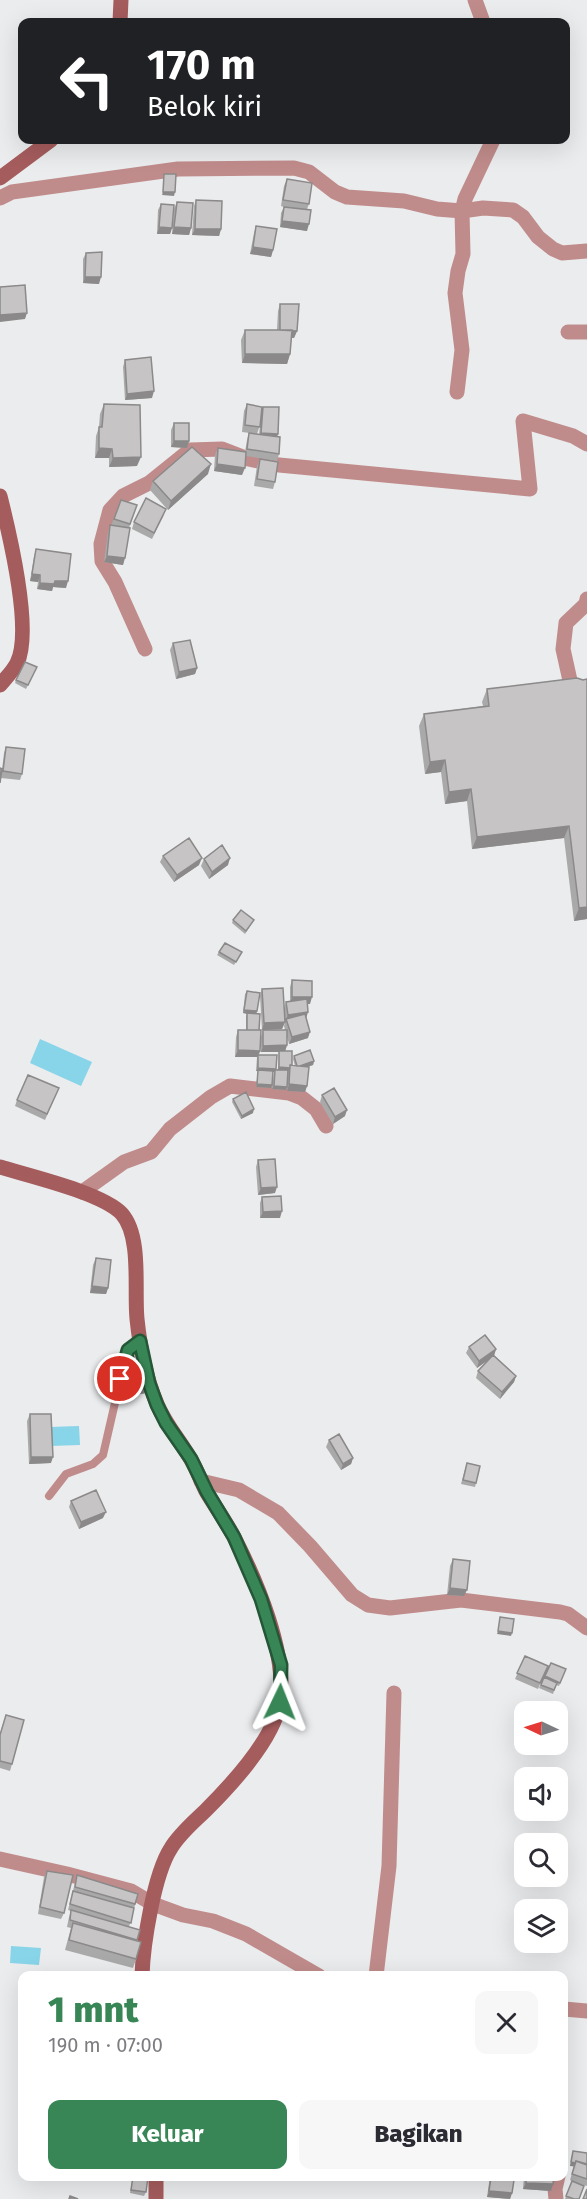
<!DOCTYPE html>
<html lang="id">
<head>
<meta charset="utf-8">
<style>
	:root { --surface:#fff; --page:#f7f7f7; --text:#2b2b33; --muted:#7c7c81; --accent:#388656 }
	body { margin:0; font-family:"Fira Sans",sans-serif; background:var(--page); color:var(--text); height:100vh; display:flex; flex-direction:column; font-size:22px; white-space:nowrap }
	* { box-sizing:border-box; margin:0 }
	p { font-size:20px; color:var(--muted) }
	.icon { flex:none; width:33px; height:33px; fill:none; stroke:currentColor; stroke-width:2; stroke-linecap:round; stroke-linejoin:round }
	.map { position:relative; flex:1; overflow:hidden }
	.details { position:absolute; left:18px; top:1971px; width:550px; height:210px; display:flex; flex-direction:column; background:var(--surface); border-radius:12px; box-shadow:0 6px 24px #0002 }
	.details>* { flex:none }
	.guide { position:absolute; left:18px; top:18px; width:552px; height:126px; border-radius:12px; box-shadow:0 6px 24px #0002; background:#202124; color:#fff; overflow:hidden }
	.needle { width:39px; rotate:274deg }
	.controls { position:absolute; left:514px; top:1701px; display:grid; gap:12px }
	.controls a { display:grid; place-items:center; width:54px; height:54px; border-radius:12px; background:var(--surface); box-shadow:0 6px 24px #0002; font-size:30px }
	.pin { position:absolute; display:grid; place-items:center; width:51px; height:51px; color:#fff; margin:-26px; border:3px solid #fff; border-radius:50%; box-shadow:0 2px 6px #0007 }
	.me { position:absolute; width:66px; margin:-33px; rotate:2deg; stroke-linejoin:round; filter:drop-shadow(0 0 4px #0008) }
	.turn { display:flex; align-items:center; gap:21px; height:126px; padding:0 30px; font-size:27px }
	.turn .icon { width:78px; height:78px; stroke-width:2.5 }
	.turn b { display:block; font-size:42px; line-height:51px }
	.round { display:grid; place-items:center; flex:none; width:63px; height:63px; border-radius:12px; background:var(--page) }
	.overview { display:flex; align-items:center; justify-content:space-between; height:102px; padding:0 30px }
	h1 { font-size:36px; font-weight:800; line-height:45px; color:var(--accent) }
	.button { display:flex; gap:12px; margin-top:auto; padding:12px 30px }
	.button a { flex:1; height:69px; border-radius:12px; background:var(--accent); color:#fff; font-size:24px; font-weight:800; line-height:69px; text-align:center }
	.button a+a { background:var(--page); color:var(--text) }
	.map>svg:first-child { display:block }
	.water { fill:#88d4e8 }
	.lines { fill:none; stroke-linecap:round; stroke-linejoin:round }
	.lane { stroke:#c08c8b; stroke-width:8 }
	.street { stroke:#c08c8b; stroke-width:15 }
	.secondary { stroke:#a55c5d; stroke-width:15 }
	.wall { fill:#aaa9a9 }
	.shaded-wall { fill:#8b8989 }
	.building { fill:#c6c4c4; stroke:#8b8989; stroke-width:1.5 }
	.route-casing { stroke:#245738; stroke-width:15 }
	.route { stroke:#388656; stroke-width:10 }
</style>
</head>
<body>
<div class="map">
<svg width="587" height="2199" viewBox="0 0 587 2199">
	<rect width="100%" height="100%" fill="#ebecee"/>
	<!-- water -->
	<path class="water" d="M40,1039L92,1062L81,1086L30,1063Z
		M79,1426L80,1445L50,1446V1427Z
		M11,1946L41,1948L39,1965L10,1963Z"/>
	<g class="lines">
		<!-- lane -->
		<path class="lane" d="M49,1496L66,1474L93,1464L103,1455L126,1355L128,1350L140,1341"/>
		<!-- street -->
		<path class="street" d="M475,0L483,22
			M0,198L12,192L178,169L294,168L309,172L335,192L347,197L404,201L437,209L462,211L483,208L513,210L523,217L538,237L553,249L562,253L587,251
			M568,332H587
			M457,392L462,350L455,293L458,271L463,254L462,211L465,199L493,140
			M145,649L115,582L102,561L101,544L110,510L123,496L149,483L190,450L222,449L248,459L279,465L530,489L523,421L573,436L587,444
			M571,685L563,649L566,623L586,604L587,599
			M82,1192L124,1162L151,1152L170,1129L211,1097L230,1086L289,1093L302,1098L316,1109L326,1126
			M201,1481L239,1490L278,1513L310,1546L352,1595L368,1605L390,1608L461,1600L560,1612L568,1614L587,1628
			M0,1859L67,1874L131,1891L153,1904L183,1915L213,1921L246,1934L319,1976
			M376,1976L389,1866L394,1693
			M564,2009L587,2011
			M556,2199L555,2189L558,2176"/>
		<!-- secondary -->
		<path class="secondary" d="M120,22L121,0
			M0,178L51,140
			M0,496C9,532 33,631 17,663C13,671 6,678 0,685
			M0,1167C29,1176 103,1193 122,1214C142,1237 134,1290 137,1319C140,1348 146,1378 157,1404C165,1424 179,1439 190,1458C197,1469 201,1482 207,1493C216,1508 227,1523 235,1539C257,1582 287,1653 280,1701C275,1738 233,1783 207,1809C195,1821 180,1833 171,1848C154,1874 143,1944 142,1976
			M156,2176V2199"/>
	</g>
	<!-- wall -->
	<path class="wall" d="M287,179L309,204L307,209V231L280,227L281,213L284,207L281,206L284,186Z
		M196,200L221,229L219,236L192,235L194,206Z
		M177,202L191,228L189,235L172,234L174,209Z
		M161,204L172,228L170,234H157L158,210Z
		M256,226L273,250L271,257L250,254L254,233Z
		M86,253L99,284L83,283V259Z
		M280,304L297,331L294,338H291L290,354L287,364L242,363L241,340L245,330H277L278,311Z
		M125,360L152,398L125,400L123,367Z
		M104,404L137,466L109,467V458H95L96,436L99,427L100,414Z
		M247,404L262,411L263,407L278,434L277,437L279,454L277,461L246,456L242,475L214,471L215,455L218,448L245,452L247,440L249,433L259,435L260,425L257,434L242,432L244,411Z
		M174,423L189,441L187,448L171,447V430Z
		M260,459L275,482L273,489L254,486L257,466Z
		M208,474L168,510L150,490L153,481Z
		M121,500L137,505L129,528L123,565L104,562L108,532L110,525L111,526Z
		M164,515L152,539L132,529L134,522Z
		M36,549L66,588L53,587L52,591L37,589L38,582L30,581L34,556Z
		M173,643L197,668L195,674L176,679L170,650Z
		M37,667L26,689L15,683L16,680Z
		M587,679V919L574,921L564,838L472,849L467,801L445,804L441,772L425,774L419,726L424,714L483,706L482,702L487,689Z
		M6,747L22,774L20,780L1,778L4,753Z
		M163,856L199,865L174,882L160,862Z
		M204,859L228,865L209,879L201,866Z
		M233,920H254L245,934L232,923Z
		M219,952H242L234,965L217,955Z
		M292,980L310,1004H307L306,1018L308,1038L289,1044L287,1037V1045L285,1051L292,1065L295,1066L293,1059L294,1056L314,1061L313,1065L307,1067V1086L305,1092L287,1091L288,1071L287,1087L286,1090L272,1089L274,1072H273L271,1088L256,1087L258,1071H256L257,1057H235L236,1037L238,1030H246V1017L247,1014L243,1013L245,994L247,991L257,1014L259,1030L260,1051L259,1055L276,1070H278L279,1052H261V1037L263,1030H285L284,1026L285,1022L284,1013L285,1022L282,1029L262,1030L260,996L262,989L284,1008L286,1002H290V987Z
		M56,1095L45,1120L15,1106L17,1100Z
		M322,1095L345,1116L333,1124L320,1102Z
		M233,1099L253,1113L241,1119L232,1102Z
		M258,1160L275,1193L258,1195L256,1167Z
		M262,1197L280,1218H260V1203Z
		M96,1258L108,1288L106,1294L90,1293L93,1265Z
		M469,1347L496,1349L494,1355L516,1376L514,1382L500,1399L476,1378L478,1371L490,1358L477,1368L466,1353Z
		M130,1358L147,1393L133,1395L127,1365Z
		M30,1414L51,1463L29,1464L27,1421Z
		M329,1440L353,1458L351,1464L341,1470L326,1447Z
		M466,1466L476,1483L475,1487L461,1484Z
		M71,1501L103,1518L79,1529L69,1507Z
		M453,1559L464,1596L447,1595L450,1566Z
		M525,1656L548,1666L538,1689L515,1679Z
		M551,1663L566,1669L559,1686L556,1685L553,1694L539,1688Z
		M6,1715L12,1764L10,1771L0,1768V1733Z
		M47,1871L64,1913L61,1919L38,1914L44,1877Z
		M77,1875L138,1894L129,1927L140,1930L137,1941L136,1959L133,1968L65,1950L71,1928L67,1927L69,1917L71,1911L68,1910Z
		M573,2151L587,2153V2186L579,2184V2199H565L572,2181L570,2180L574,2166H570Z
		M133,2176L146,2192L144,2196L130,2193Z
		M490,2176H513L512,2193L510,2199L487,2197Z
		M524,2176H554L551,2191L523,2189Z"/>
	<!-- shaded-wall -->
	<path class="shaded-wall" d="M163,192H175L174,196L162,195Z
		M282,221L309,224L307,231L280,227Z
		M159,227L172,228L170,234H157Z
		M174,227L191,228L189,235L172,234Z
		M195,229H221L219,236L192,235Z
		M253,247L273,250L271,257L250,254Z
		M85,277H101L99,284L83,283Z
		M27,313L25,319L0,322V315Z
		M280,331H297L294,338L277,337Z
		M245,354H290L287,364L242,363Z
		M154,391L152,398L125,400L127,394Z
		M261,433L278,434L275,441L259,439Z
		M174,441H189L187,448L171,447Z
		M99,448L112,449L109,458H95Z
		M141,457L137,466L109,467L113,458Z
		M211,464L208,474L168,510L171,501Z
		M217,464L245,468L242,475L214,471Z
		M107,556L125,558L123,565L104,562Z
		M32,574L40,575L38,582L30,581Z
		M55,581H68L66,588L53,587L52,591L37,589L40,583Z
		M197,668L195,674L176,679L179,672Z
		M445,760L441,772L425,774L430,762Z
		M471,789L467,801L445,804L449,792Z
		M569,826L564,838L472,849L477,837Z
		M202,858L199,865L174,882L177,875Z
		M230,858L228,865L209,879L212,872Z
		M587,907V919L574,921L579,908Z
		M292,997H312L310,1004L290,1003Z
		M244,1010L257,1011L256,1015L243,1013Z
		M308,1012L306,1019H286L288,1015Z
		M285,1022L282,1029L262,1030L264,1023Z
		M310,1032L308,1038L289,1044L292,1037Z
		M287,1045L285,1052H261L263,1046Z
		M238,1050L260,1051L257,1057H235Z
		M314,1061L313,1065L297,1070L298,1067Z
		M279,1067L290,1068L288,1071L277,1070Z
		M258,1068L276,1069L275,1072V1070L274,1072L256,1071Z
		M257,1084L272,1085L271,1088L256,1087Z
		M289,1084L307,1086L305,1092L287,1091Z
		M274,1086L287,1087L286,1090L272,1089Z
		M254,1109L253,1113L241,1119L242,1116Z
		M347,1110L345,1116L333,1124L335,1117Z
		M277,1187L275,1193L258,1195L261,1188Z
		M282,1211L280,1218H260L263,1212Z
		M92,1286L108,1288L106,1294L90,1293Z
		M496,1349L494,1356L477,1368L479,1361Z
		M516,1376L514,1382L500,1399L502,1392Z
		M149,1387L147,1393L133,1395L135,1389Z
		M31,1457H53L51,1463L29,1464Z
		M353,1458L351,1464L341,1470L343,1464Z
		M106,1512L103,1518L79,1529L81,1522Z
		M450,1588L467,1590L464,1596L447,1595Z
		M498,1631L512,1633L511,1636L497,1634Z
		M571,2162L587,2164V2168L570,2166Z
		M526,2183L553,2184L551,2191L523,2189Z
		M489,2191L512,2193L510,2199L487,2197Z"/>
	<!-- building -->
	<path class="building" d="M164,174H176L175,192H163Z
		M287,179L312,183L309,204L283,200Z
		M196,200L222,201L221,229H195Z
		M177,202L193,203L191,228L174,227Z
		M161,204L174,205L172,228L159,227Z
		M284,207L311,210L309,224L282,221Z
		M256,226L277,229L273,250L253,247Z
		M102,252L101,277H85L86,253Z
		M25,285L27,313L0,315V287Z
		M280,304H299L297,331L280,330Z
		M245,330H292L290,354H245Z
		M151,357L154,391L127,394L125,360Z
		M104,404L140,405L141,457L113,458L112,449L99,448V427H102Z
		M247,404L262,407L260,427L245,425Z
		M263,407H279L278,434L261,433Z
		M174,423H189V441H174Z
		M249,433L280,437L279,454L247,449Z
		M192,447L211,464L171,501L153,481Z
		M218,448L246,452L245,468L217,464Z
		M260,459L278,462L275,482L257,479Z
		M146,498L166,509L154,533L134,522Z
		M121,500L137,505L130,524L114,519Z
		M110,525L130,528L125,558L107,556Z
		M36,549L71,554L68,581H55L54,584L40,583V575L32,574Z
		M190,640L197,668L179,672L173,643Z
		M25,662L37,667L28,685L16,680Z
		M577,678L583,680L587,679V907L579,908L569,826L477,837L471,789L449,792L445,760L430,762L424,714L489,706L487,689Z
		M6,747L25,749L22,774L3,771Z
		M0,768L2,769L0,783Z
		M189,838L202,858L177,875L163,856Z
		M222,845L230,858L212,872L204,859Z
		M241,910L254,920L246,931L233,920Z
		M225,943L242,952L236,962L219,952Z
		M292,980L312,981V997H292Z
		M283,988L285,1022L264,1023L262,989Z
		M247,991L260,993L257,1011L244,1010Z
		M307,999L308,1012L288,1015L286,1002Z
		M247,1013L260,1014L259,1030H247Z
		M305,1014L310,1032L292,1037L286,1019Z
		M238,1030H261L260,1051L238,1050Z
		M263,1030H287V1045L263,1046Z
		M310,1050L314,1061L300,1066H297L294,1056Z
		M279,1051H292V1065H290V1068L279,1067Z
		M258,1055H277L276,1069L258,1068Z
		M290,1065L309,1067L307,1086L289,1084Z
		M258,1070L273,1071L272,1085L257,1084Z
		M275,1070H288L287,1087L274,1086Z
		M28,1075L59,1088L47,1114L17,1100Z
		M334,1088L347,1110L335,1117L322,1095Z
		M246,1092L254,1109L242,1116L233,1099Z
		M275,1159L277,1187L261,1188L258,1160Z
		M281,1196L282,1211L263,1212L262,1197Z
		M96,1258L111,1260L108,1288L92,1286Z
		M485,1335L496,1349L479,1361L469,1347Z
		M142,1355L149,1387L135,1389L130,1358Z
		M493,1355L516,1376L502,1392L478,1371Z
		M30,1414H51L53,1457H31Z
		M339,1434L353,1458L343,1464L329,1440Z
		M467,1463L480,1466L476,1483L463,1480Z
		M96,1490L106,1512L81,1522L71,1501Z
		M453,1559L470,1561L467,1590L450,1588Z
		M500,1617L514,1619L512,1633L498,1631Z
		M525,1656L548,1666L540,1683L517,1673Z
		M551,1663L566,1669L560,1683L545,1676Z
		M544,1677L557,1683L554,1690L541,1685Z
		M6,1715L24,1720L12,1764L0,1761V1735Z
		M47,1871L73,1875L64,1913L40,1907Z
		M77,1875L138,1894L135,1904L75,1887Z
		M73,1891L134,1908L131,1923L70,1904Z
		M71,1910L140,1930L137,1940L70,1920Z
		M73,1923L141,1942L136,1959L69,1940Z
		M573,2151L587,2153V2164L576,2161L575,2163L571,2162Z
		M576,2161L587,2165V2179L572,2174Z
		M133,2176L148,2177L146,2192L131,2190Z
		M490,2176H513L512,2179L491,2177V2178Z
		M526,2176H554L553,2184L526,2183Z
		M491,2177L514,2180L512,2193L489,2191Z
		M572,2181L584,2186L579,2199H574L566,2196Z
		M587,2189V2199H583Z
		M70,2196L78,2199H69Z"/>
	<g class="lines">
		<defs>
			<path id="route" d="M120,1379L128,1350L140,1341L149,1383L157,1405L166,1423L191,1459L207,1492L234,1537L261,1599L281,1665L280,1702"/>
		</defs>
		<!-- route casing -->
		<use href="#route" class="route-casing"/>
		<!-- route -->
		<use href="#route" class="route"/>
	</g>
</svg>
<div class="controls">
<a><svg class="needle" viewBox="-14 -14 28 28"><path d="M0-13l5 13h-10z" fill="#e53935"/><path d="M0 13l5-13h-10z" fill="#7c7c81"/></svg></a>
<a><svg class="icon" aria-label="sound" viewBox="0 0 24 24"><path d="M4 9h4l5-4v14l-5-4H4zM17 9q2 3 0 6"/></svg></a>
<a><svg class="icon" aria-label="search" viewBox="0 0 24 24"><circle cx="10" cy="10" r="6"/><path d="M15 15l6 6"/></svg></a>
<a><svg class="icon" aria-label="layers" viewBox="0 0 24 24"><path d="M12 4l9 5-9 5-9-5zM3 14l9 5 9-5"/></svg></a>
</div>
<div class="pin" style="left:120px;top:1379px;background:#d93025"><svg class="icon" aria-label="arrive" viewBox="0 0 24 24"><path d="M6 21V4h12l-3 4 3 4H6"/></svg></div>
<svg class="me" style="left:280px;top:1702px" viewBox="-20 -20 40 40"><path d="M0-17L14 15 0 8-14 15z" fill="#388656" stroke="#fff" stroke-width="4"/></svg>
<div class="guide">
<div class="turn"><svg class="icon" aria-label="left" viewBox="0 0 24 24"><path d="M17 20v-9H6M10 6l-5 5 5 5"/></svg><div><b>170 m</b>Belok kiri</div></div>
</div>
<section class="details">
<div class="overview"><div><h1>1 mnt</h1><p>190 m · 07:00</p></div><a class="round"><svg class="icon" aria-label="close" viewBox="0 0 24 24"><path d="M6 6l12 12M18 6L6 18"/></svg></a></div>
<div class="button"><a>Keluar</a><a>Bagikan</a></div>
</section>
</div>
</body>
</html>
